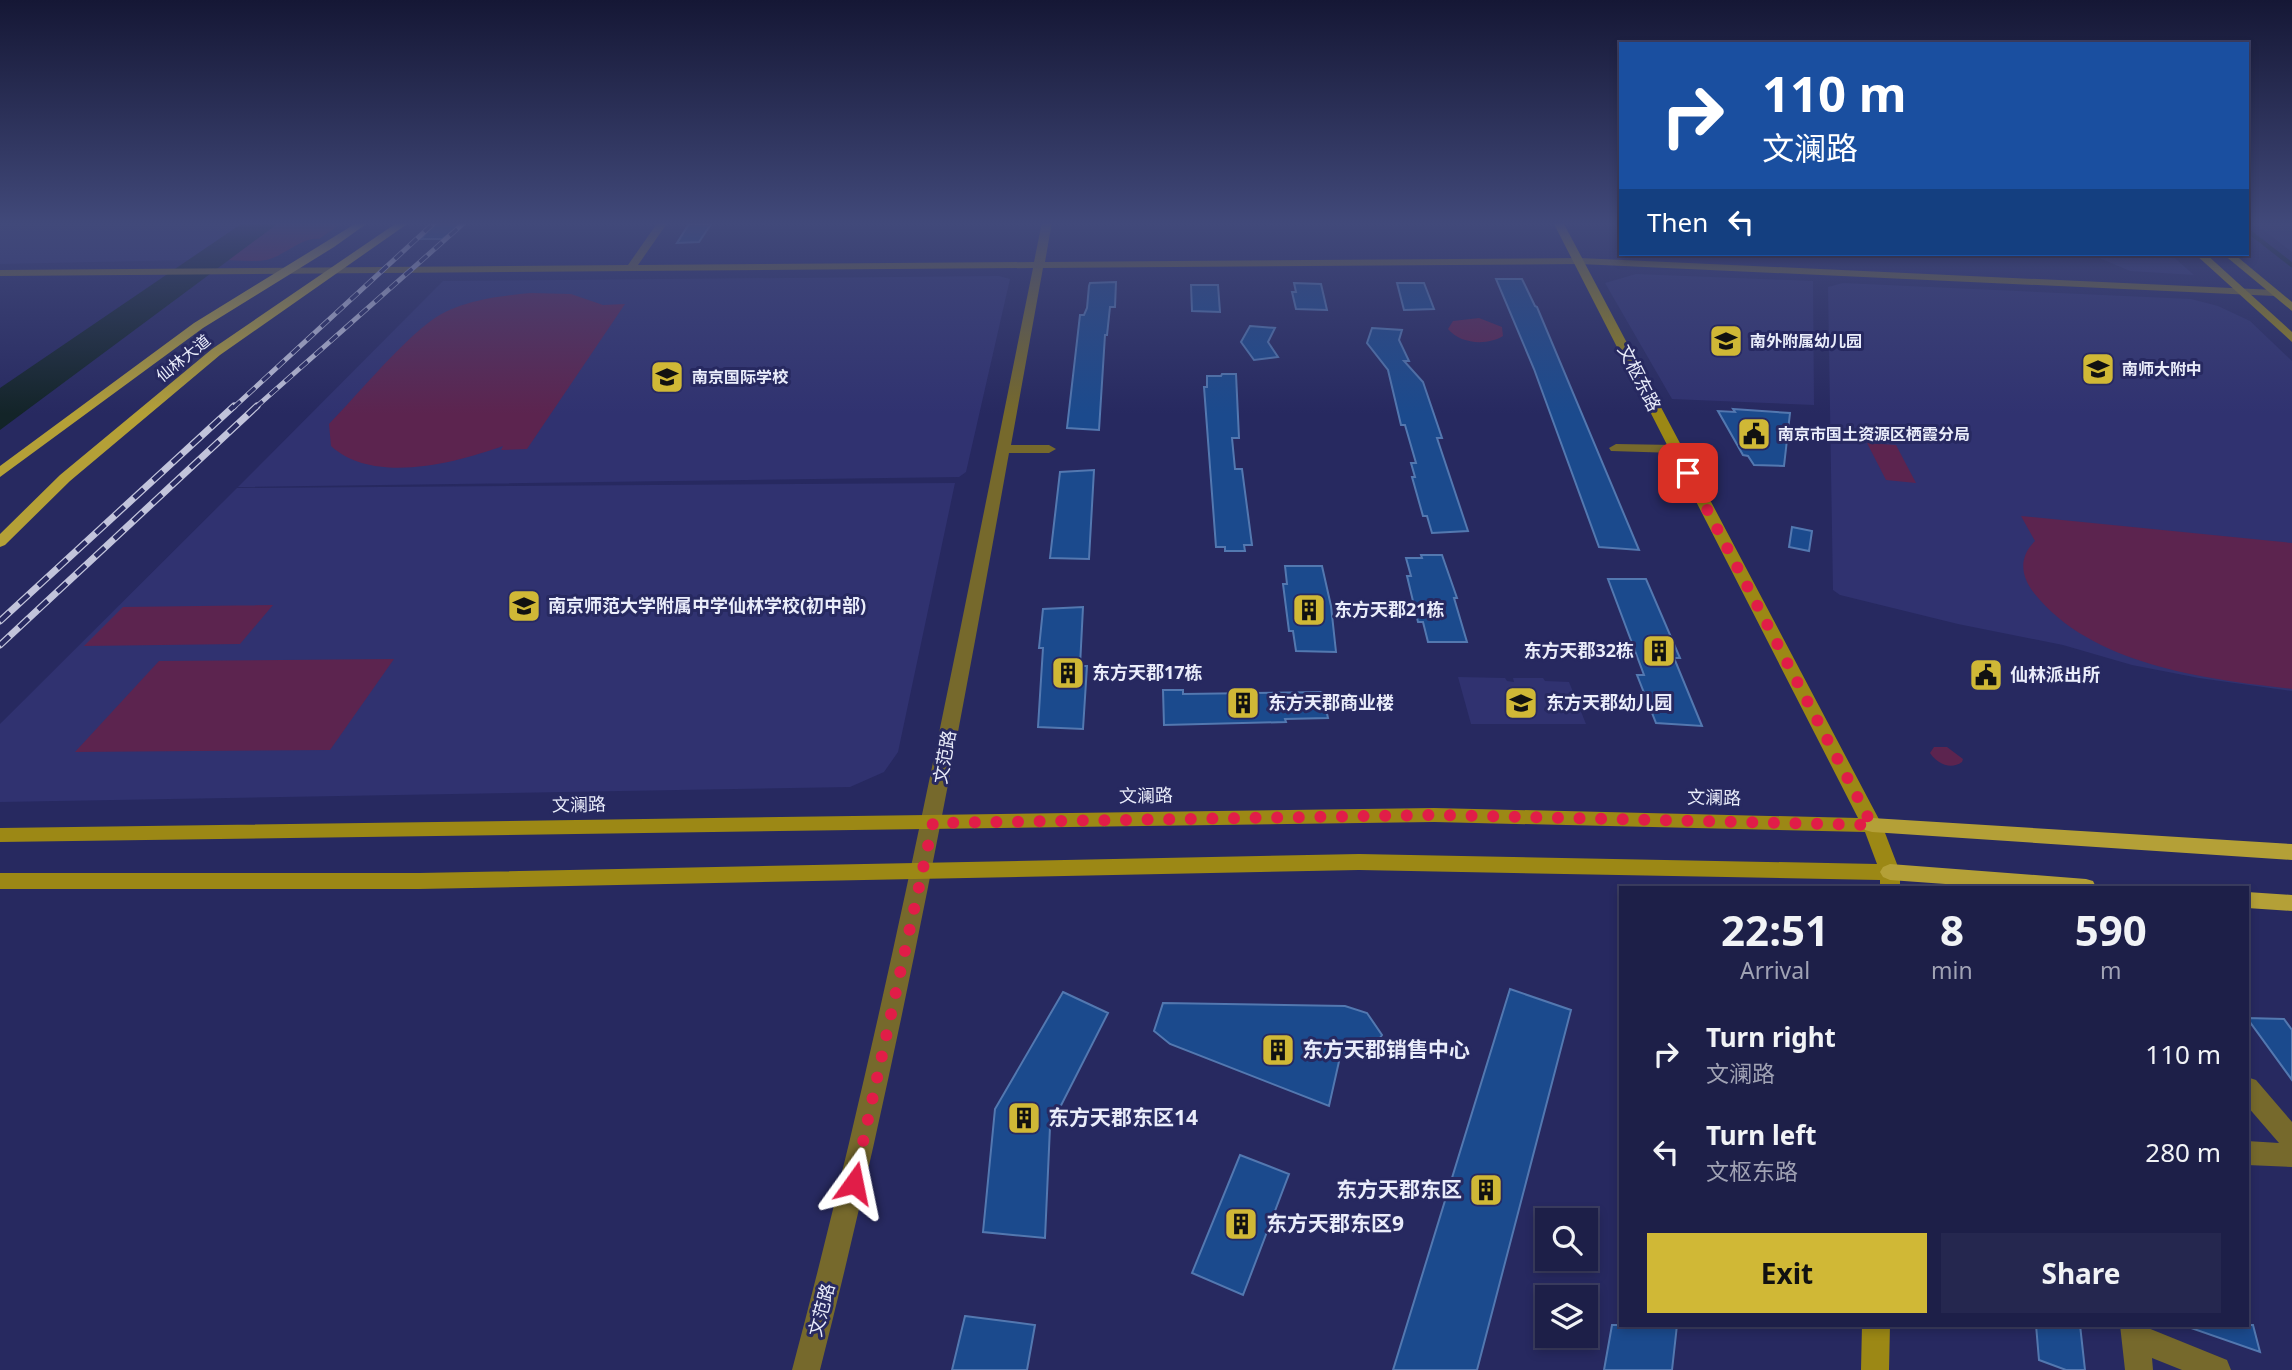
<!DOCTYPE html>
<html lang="en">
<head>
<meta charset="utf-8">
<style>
	:root { --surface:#1d1f48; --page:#25274f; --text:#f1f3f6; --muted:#a0a2b4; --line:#3b3d60; --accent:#d0b836 }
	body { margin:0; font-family:"Noto Sans","Noto Sans SC",sans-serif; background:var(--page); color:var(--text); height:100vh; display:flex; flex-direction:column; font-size:26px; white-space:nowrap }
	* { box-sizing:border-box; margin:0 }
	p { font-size:23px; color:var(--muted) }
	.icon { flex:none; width:38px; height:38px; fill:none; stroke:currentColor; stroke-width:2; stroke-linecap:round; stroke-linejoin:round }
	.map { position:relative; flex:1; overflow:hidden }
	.drawer { position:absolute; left:1619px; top:886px; width:630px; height:441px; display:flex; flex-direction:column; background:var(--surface); border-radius:0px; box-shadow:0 4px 10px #0003,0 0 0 2px var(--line) }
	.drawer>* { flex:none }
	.hud { position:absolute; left:1619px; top:42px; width:630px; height:214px; border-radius:0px; box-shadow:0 4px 10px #0003,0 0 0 2px var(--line); background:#1a4fa0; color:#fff; overflow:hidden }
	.controls { position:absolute; left:1535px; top:1208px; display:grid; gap:14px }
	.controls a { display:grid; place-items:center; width:63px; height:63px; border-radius:0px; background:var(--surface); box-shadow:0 4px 10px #0003,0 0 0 2px var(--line); font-size:35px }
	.pin { position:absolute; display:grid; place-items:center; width:60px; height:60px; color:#fff; margin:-30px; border-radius:14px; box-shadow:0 4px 10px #0006 }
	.me { position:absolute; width:77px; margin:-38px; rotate:12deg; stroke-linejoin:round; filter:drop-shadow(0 0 5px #0008) }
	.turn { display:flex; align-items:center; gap:24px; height:147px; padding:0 28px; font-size:32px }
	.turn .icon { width:91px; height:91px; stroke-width:2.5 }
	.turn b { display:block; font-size:49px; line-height:60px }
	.then { display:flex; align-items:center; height:66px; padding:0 28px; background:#0003; gap:14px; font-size:26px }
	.eta { display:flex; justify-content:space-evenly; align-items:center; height:119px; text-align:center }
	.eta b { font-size:42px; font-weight:700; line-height:49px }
	.cta { display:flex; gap:14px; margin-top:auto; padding:14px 28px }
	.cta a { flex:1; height:80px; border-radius:0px; background:var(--accent); color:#111; font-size:28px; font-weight:700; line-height:80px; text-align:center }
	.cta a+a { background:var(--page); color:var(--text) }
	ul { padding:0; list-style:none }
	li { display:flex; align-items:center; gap:21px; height:98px; padding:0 28px }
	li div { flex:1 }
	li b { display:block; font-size:26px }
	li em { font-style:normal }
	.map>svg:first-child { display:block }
	.built { fill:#303270 }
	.green { fill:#5c244f }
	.water { fill:#132428 }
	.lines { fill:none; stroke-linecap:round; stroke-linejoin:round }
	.stream { stroke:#132428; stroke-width:4.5 }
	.building { fill:#1b4a8d; stroke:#5378b0; stroke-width:2 }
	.street { fill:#76692c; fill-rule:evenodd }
	.secondary { fill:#9c8815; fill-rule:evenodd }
	.primary { fill:#b4a037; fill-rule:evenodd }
	.rail-far1-casing { stroke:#c2c4db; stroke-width:5 }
	.rail-casing { stroke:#c2c4db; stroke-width:7 }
	.rail-far1 { stroke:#272960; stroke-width:3.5; stroke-dasharray:10; stroke-linecap:butt }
	.rail { stroke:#272960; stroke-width:4.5; stroke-dasharray:13; stroke-linecap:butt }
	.route { stroke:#e11d48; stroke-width:12; stroke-dasharray:0 21.6 }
	.labels { text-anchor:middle; stroke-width:6; stroke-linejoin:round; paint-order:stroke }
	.far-poi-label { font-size:16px; font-weight:bold; fill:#e9ecfa; stroke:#272960; text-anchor:start }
	.far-street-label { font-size:16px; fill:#e9ecfa; stroke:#272960 }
	.street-label { font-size:18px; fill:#e9ecfa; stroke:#272960 }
	.poi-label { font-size:18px; font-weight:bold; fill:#e9ecfa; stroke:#272960; text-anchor:start }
	.near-poi-label { font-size:21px; font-weight:bold; fill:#e9ecfa; stroke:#272960; text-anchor:start }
</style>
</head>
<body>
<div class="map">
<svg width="2292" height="1370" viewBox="0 0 2292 1370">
	<rect width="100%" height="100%" fill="#272960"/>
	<!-- built -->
	<path class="built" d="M0,222H254L190,260L0,264Z
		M2253,222H2292V252Z
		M2090,254H2170L2194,275L2130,271Z
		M1636,274L1813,281L1814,405L1672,399L1605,283Z
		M999,276L1010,279L966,472L959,477L238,487L443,281Z
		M1843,283L2191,299L2218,306L2250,321L2292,361V691L2199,678L2132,665L2063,645L1958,624L1840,595L1833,590L1828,287Z
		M955,483L898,752L884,772L850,787L0,802V724L237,488Z
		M1458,677L1505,678L1507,681L1514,682L1513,678H1543L1545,681L1569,682L1586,724H1471Z"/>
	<!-- green -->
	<path class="green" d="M280,222H344L319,239C301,237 285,256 266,260C253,262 238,260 225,260Z
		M531,293L571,294L603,305L625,304L527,449L501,450L503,446C455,463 374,485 331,446L329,424C359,393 395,349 428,323C455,301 497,296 531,293Z
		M1479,318L1502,327L1503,336C1487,346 1460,344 1448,329L1453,321Z
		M1867,443L1896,445L1916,483L1886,480Z
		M2021,516L2292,543V689C2207,679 2092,666 2034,593C2020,575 2019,557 2035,541Z
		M273,605L240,644L84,646L123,607Z
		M394,659L330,750L75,752L159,661Z
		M1934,747H1947L1963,759L1962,762C1951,770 1937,764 1930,753Z"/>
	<!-- water -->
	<path class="water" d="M244,222H280L0,430V388Z"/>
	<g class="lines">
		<!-- stream -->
		<path class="stream" d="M2247,230L2292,265"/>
	</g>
	<!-- building -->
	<path class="building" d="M435,222H466L442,239H421Z
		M689,224H711L699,242L677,243Z
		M1496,279H1522L1535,306L1537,307L1639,550L1599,547L1534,369Z
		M1116,282L1115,307H1110L1107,335H1105L1099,430L1067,428L1080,315H1084L1087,308L1089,286L1090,283Z
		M1294,283L1321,284L1327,310L1296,309L1292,292H1296Z
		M1397,283H1424L1434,309L1404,310Z
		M1191,285H1218L1220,312L1192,311Z
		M1250,326L1275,328L1268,342L1278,357L1254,360L1241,342Z
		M1372,328L1402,330L1399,340L1409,361H1404L1423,382L1442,438H1437L1468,531L1432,533L1427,516H1423L1412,477H1415L1411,463H1416L1405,425H1401L1388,370L1367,343Z
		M1222,374H1236L1239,438H1232L1235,469H1242L1252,545H1244L1245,551H1225V547H1216L1204,387H1207V376H1221Z
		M1733,409L1790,413L1784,466L1754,465L1748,456L1743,455L1718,411L1735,412Z
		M1094,470L1089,559L1050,558L1060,472Z
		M1792,527L1812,531L1809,551L1789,547Z
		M1421,555H1442L1457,598H1454L1467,642H1428L1423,622H1418L1407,576H1411L1406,558H1422Z
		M1285,566H1322L1331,606L1336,652L1296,651L1293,631H1289L1283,584H1287Z
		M1608,579H1646L1680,658H1674L1702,726L1656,723L1637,675H1644Z
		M1083,607L1080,666H1087L1083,729L1038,727L1043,648H1039L1043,609Z
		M1163,690H1183V694L1322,692L1328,718L1285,719L1286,722L1164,725Z
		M1510,989L1571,1010L1477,1370H1393Z
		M1063,992L1108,1013L1050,1127L1045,1238L983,1232L995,1109Z
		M1163,1003L1345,1006L1367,1013L1382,1035L1367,1056L1340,1057L1329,1106L1170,1044L1154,1031Z
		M2247,1018L2284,1019L2292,1030V1080Z
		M1240,1155L1289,1174L1243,1295L1192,1273Z
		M965,1316L1035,1325L1027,1370H952Z
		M1612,1325H1677L1672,1370H1604Z
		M2036,1325H2080L2085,1370H2066L2039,1360Z
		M2189,1325H2253L2260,1352L2188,1327Z"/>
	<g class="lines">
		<!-- street -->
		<path class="street" d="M658,222H668L638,265L1034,262L1042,222H1052L1045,262L1580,258L2275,290L2281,293L2275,296L1580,264L1043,268L1011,445H1049L1056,449L1049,453H1009C954,761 897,1067 820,1370H792C889,1006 958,637 1033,268L0,276V270L628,265Z
			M1616,444L1675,445L1682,449L1675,453L1611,451L1609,448Z
			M2247,1077L2256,1080L2292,1122V1167L2247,1165V1141L2279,1143L2247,1106Z
			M2120,1325H2148V1328L2227,1360L2231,1370H2182L2152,1358L2153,1370H2125Z"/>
		<!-- secondary -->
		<path class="secondary" d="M1553,222H1563L1882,825L1900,872V887H1880V880L1359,870L419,889H0V873H419L1359,854L1877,864L1865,832L1434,822L0,842V828L1434,808L1858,818Z
			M2195,254H2206L2292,332V342Z
			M2223,254H2234L2292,302V311Z
			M1862,1325H1890L1889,1370H1861Z"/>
		<!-- primary -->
		<path class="primary" d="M358,222H369L334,247L203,328L0,477V466L194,323Z
			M398,222H410L220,355L70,481L5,545L0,547V534L60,475L212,349Z
			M1872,818L2292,844V860L1872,832L1865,830L1862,825L1865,820Z
			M1890,864L2086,879L2093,881L2096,887H1987L1890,880L1883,877L1880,872L1883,867Z
			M2247,892L2292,895V911L2247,908Z"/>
		<defs>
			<path id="rail-far1" d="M233,408L435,222
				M255,408L465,222"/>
			<path id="rail" d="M0,621L234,406
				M0,645L257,406"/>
		</defs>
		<!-- rail-far1 casing -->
		<use href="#rail-far1" class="rail-far1-casing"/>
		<!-- rail casing -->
		<use href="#rail" class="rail-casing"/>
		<!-- rail-far1 -->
		<use href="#rail-far1" class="rail-far1"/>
		<!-- rail -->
		<use href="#rail" class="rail"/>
	</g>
	<!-- sky -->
	<linearGradient id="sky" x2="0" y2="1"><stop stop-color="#151735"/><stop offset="0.54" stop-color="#41497a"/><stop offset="1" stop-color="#41497a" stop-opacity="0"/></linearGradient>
	<rect width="2292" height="414" fill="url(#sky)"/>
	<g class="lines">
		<!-- route -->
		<path class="route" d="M854,1183L933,823L1434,815L1872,825L1688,473"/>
	</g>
	<!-- icons -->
	<defs>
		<symbol id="school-square" viewBox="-11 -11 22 22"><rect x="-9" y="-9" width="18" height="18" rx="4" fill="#d0b836" stroke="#272960"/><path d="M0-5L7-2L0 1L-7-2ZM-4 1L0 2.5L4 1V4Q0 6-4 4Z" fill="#111"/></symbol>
		<symbol id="civic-square" viewBox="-11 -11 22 22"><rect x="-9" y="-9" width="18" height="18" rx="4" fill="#d0b836" stroke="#272960"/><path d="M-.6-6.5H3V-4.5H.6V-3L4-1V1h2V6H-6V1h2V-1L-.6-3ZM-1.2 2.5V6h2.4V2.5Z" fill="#111"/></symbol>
		<symbol id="building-square" viewBox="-11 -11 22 22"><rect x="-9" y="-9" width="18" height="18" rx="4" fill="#d0b836" stroke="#272960"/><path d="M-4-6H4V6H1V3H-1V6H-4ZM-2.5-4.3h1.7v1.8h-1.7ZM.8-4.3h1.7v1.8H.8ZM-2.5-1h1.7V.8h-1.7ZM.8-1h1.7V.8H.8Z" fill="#111"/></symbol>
	</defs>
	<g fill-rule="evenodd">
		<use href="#school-square" x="1707" y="322" width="38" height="38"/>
		<use href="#school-square" x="2079" y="350" width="38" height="38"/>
		<use href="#school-square" x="648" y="358" width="38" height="38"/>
		<use href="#civic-square" x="1735" y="415" width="38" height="38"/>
		<use href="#school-square" x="505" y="587" width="38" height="38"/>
		<use href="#building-square" x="1290" y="591" width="38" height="38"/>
		<use href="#building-square" x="1640" y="632" width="38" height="38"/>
		<use href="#building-square" x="1049" y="654" width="38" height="38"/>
		<use href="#civic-square" x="1967" y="656" width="38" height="38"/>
		<use href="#building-square" x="1224" y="684" width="38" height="38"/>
		<use href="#school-square" x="1502" y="684" width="38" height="38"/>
		<use href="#building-square" x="1259" y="1031" width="38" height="38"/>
		<use href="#building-square" x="1005" y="1099" width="38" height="38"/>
		<use href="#building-square" x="1467" y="1171" width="38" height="38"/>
		<use href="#building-square" x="1222" y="1205" width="38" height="38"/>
	</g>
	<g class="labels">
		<!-- far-poi labels -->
		<g class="far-poi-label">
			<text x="1750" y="347">南外附属幼儿园</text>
			<text x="2122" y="375">南师大附中</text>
			<text x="692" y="383">南京国际学校</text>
			<text x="1778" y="440">南京市国土资源区栖霞分局</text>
		</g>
		<!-- far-street labels -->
		<g class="far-street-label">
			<text transform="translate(183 358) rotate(-39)" y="6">仙林大道</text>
		</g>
		<!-- street labels -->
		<g class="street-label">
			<text transform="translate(1639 378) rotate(63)" y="6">文枢东路</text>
			<text transform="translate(945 757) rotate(-80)" y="6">文范路</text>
			<text transform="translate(1146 796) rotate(-1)" y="6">文澜路</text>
			<text transform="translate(1714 798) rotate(1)" y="6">文澜路</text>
			<text transform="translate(579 805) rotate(-1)" y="6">文澜路</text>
			<text transform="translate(822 1310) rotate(-75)" y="6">文范路</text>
		</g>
		<!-- poi labels -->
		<g class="poi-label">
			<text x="548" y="612">南京师范大学附属中学仙林学校(初中部)</text>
			<text x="1334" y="616">东方天郡21栋</text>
			<text x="1634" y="657" text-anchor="end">东方天郡32栋</text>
			<text x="1092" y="679">东方天郡17栋</text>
			<text x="2010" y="681">仙林派出所</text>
			<text x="1268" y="709">东方天郡商业楼</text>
			<text x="1546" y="709">东方天郡幼儿园</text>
		</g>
		<!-- near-poi labels -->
		<g class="near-poi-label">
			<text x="1302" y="1057">东方天郡销售中心</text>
			<text x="1048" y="1125">东方天郡东区14</text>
			<text x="1462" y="1197" text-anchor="end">东方天郡东区</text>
			<text x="1266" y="1231">东方天郡东区9</text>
		</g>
	</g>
</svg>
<div class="controls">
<a><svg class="icon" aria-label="search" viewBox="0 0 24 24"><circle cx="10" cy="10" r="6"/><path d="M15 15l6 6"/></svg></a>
<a><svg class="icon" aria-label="layers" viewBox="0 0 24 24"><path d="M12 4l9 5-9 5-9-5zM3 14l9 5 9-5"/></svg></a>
</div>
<div class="pin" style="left:1688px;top:473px;background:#d93025"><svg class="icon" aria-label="arrive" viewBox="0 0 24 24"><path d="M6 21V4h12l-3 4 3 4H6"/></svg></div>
<svg class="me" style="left:854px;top:1183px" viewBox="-20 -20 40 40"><path d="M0-17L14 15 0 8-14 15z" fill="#e11d48" stroke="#fff" stroke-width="4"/></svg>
<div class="hud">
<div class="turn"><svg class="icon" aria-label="right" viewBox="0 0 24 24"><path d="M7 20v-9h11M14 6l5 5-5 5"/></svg><div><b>110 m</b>文澜路</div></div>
<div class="then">Then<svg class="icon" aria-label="left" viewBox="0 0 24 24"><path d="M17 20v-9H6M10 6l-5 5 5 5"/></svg></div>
</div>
<section class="drawer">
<div class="eta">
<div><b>22:51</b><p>Arrival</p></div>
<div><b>8</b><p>min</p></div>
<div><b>590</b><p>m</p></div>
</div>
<ul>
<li><svg class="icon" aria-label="right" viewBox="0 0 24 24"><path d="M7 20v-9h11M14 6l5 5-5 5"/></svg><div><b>Turn right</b><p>文澜路</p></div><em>110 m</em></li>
<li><svg class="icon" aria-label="left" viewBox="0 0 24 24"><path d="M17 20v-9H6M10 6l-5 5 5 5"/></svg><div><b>Turn left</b><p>文枢东路</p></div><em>280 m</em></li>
</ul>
<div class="cta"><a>Exit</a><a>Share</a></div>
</section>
</div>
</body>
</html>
